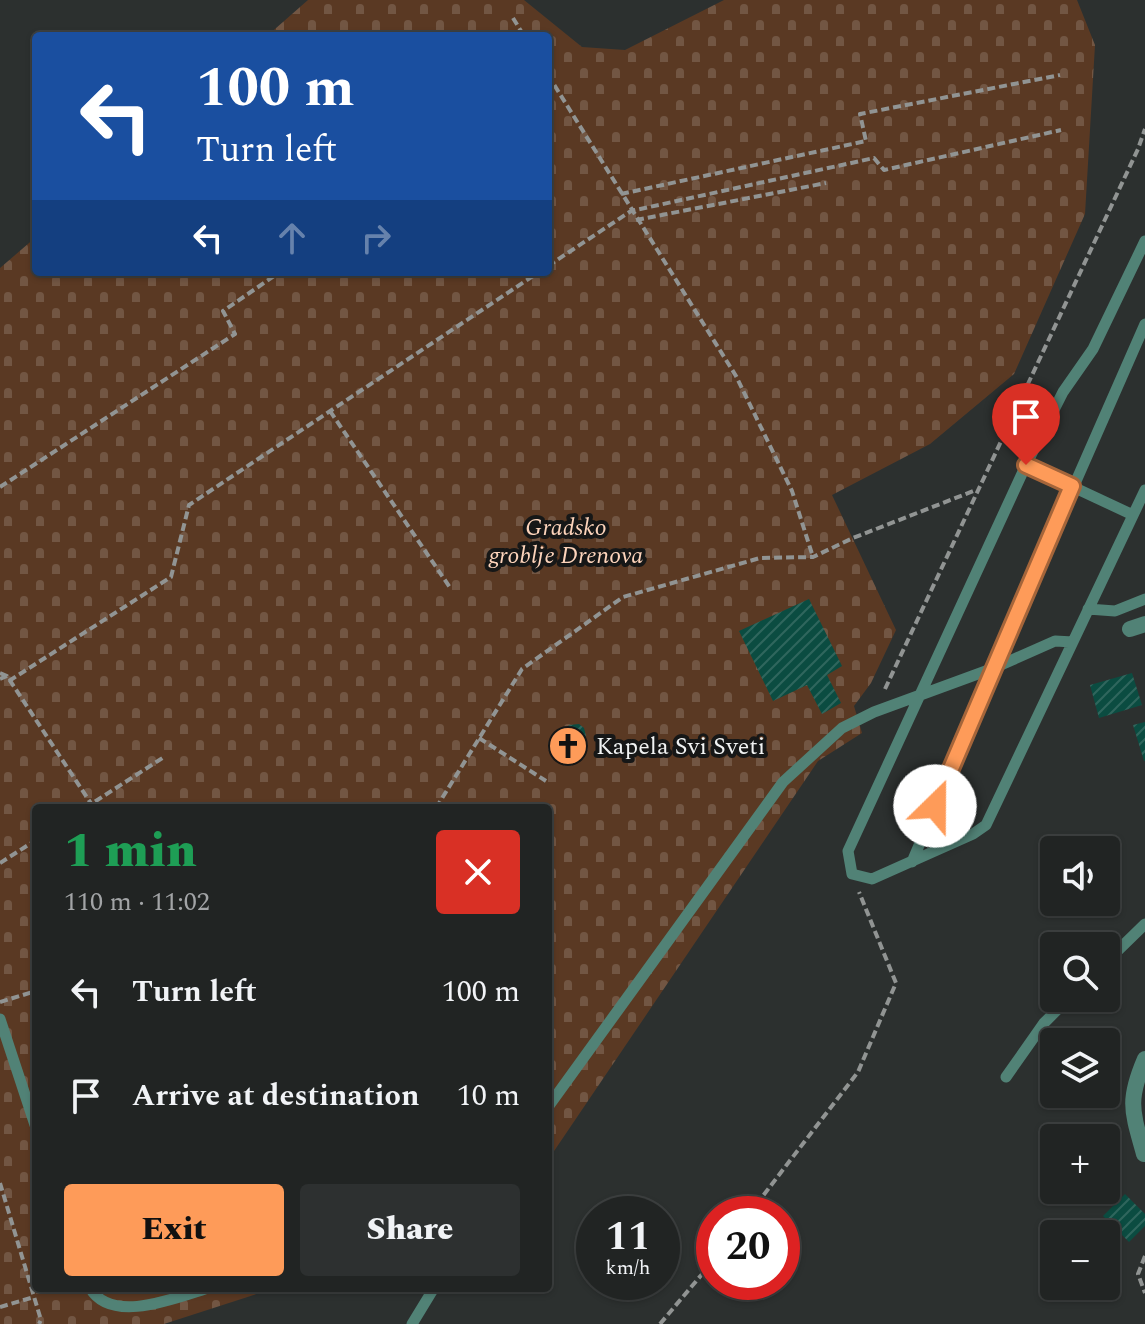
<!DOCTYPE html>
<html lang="en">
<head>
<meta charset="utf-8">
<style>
	:root { --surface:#212423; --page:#2d3030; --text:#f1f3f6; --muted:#a2a4a6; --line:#3e4141; --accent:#fe9b59 }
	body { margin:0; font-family:Spectral,serif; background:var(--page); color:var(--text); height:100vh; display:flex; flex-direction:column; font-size:30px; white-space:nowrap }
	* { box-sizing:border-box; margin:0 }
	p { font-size:26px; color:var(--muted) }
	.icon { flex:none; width:44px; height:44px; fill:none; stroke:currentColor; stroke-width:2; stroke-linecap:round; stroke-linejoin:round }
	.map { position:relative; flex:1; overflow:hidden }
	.side { position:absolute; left:32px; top:804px; width:520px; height:488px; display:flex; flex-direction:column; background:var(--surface); border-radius:8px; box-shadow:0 2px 6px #0004,0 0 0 2px var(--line) }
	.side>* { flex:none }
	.hud { position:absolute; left:32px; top:32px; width:520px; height:244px; border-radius:8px; box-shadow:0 2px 6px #0004,0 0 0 2px var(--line); background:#1a4fa0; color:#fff; overflow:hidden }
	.tools { position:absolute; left:1040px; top:836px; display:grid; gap:16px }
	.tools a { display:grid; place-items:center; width:80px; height:80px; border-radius:8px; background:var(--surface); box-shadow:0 2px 6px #0004,0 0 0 2px var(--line); font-size:40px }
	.speed { position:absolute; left:576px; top:1196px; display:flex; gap:16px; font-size:40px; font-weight:700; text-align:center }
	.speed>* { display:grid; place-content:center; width:104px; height:104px; border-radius:50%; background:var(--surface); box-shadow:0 2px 6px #0004,0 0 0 2px var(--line); line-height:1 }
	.speed small { font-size:20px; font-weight:400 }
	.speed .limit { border:12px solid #d22; background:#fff; color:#111 }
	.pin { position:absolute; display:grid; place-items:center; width:68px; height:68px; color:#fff; margin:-82px -34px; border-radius:50% 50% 50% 0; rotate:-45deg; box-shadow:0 0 8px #0007 }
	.pin .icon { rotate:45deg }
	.me { position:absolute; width:88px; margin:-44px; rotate:23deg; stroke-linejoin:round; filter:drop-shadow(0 0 6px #0008) }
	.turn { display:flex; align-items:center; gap:28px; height:168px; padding:0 32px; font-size:36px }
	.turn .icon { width:104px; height:104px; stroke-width:2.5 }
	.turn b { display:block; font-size:56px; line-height:68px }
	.lanes { display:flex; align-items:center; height:76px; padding:0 32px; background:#0003; justify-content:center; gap:40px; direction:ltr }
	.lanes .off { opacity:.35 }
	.round { display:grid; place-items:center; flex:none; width:84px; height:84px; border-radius:8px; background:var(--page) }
	.head { display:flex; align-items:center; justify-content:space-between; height:136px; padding:0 32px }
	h1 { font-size:48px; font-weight:800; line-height:60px; color:#1e9e55 }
	.button { display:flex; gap:16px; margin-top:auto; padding:16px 32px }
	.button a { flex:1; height:92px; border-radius:8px; background:var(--accent); color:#111; font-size:32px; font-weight:800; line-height:92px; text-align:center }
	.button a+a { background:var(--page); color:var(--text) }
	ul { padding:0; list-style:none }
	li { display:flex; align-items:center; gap:24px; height:104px; padding:0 32px }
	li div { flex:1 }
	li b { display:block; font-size:30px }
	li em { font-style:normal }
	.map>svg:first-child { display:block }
	.cemetery { fill:url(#cemetery-stones) }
	.building { fill:url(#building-hatch) }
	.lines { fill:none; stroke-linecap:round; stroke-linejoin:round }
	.path { stroke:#919493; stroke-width:4; stroke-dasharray:8 4; stroke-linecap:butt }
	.lane { stroke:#518276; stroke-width:11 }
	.street { stroke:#518276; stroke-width:16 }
	.route-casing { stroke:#a5653a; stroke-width:20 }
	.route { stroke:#fe9b59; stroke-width:14 }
	.labels { text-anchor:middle; stroke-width:8; stroke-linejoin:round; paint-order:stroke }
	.park-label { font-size:24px; font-style:italic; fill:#fdd4bb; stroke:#161717 }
	.poi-label { font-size:24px; fill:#f1f3f3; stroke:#161717; text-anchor:start }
</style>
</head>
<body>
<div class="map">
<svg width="1145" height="1324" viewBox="0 0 1145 1324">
	<defs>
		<pattern id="cemetery-stones" width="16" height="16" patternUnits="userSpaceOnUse" patternTransform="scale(2)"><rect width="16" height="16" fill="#5a3923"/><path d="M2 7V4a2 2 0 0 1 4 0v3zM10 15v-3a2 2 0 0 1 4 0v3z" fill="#725643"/></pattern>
		<pattern id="building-hatch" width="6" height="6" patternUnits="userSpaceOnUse" patternTransform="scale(2)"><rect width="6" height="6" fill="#0b4c41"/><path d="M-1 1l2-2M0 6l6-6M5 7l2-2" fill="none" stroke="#2f665d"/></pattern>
	</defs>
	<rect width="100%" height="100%" fill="#2c302f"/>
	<!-- cemetery -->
	<path class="cemetery" d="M308,0H524L582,47L625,50L724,0H1077L1095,45L1085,214L1014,374L930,444L832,495L896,630L871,683L854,706L862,733L818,761L548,1160V808H36V1288H275L164,1324H0V268L36,237V272H548V36H267Z"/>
	<!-- building -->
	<path class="building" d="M809,599L842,666L827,675L841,703L822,714L807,685L773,701L739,631Z
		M1132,673L1142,705L1099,718L1090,685Z
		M1145,722V761H1144L1133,725Z
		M579,724L584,728L586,736L570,764L552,753L569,725Z
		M1125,1194L1145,1214V1226L1129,1242L1103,1216Z"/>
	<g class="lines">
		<!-- path -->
		<path class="path" d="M513,18L524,36
			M548,75L736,376L792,491L813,557
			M621,194L866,141L860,114L1060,75
			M636,220L826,183
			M548,266L631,211L874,158L884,170L1061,130
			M330,411L451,589
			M0,487L235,334L223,311L280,272
			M0,673L7,676L94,808
			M0,679L7,676
			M9,681L171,577L189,505L539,272
			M885,689L1138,149L1145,129
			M479,738L546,781
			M85,808L164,757
			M436,808L522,669L623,597L760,558L813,557L853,538L976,490
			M0,863L36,840
			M0,1002L36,991
			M0,1183L41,1320L39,1324
			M749,1214L858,1072L896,983L859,892
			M1145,1256L1138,1274L1145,1293
			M0,1307L34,1297
			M660,1324L714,1260"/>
		<!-- lane -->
		<path class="lane" d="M1145,241L1093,349L1063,392L1026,465L848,851L852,874L872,879L973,834L986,825L1145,490
			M1026,465L1133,515
			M1088,609L1115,611L1145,599
			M912,862L994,668L1145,324
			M1106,962L1145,924
			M0,1019L36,1128
			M1006,1077L1044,1023L1069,998
			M548,1107L783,782L842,728L874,712L994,668L1055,641L1073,642
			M90,1288C111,1324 173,1299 208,1288
			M412,1324L434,1288"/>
		<!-- street -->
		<path class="street" d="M1130,629L1145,624
			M1144,1154C1132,1111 1127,1101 1145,1059"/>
	</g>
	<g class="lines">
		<defs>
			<path id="route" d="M935,806L1072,486L1026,465"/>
		</defs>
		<!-- route casing -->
		<use href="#route" class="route-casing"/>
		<!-- route -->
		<use href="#route" class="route"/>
	</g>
	<!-- icons -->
	<defs>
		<symbol id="church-disc" viewBox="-11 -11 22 22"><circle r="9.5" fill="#fe9b59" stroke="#161717"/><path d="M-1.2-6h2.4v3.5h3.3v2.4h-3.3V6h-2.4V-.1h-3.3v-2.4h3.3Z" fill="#111"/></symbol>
	</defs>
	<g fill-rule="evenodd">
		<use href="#church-disc" x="546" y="724" width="44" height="44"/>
	</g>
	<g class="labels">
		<!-- park labels -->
		<g class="park-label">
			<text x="566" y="535">Gradsko<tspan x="566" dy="28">groblje Drenova</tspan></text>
		</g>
		<!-- poi labels -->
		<g class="poi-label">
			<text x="596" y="754">Kapela Svi Sveti</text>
		</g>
	</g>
</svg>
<div class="tools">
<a><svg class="icon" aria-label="sound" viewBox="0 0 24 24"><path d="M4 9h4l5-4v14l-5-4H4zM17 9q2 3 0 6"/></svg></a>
<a><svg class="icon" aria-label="search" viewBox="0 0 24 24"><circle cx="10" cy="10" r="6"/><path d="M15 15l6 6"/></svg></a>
<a><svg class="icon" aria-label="layers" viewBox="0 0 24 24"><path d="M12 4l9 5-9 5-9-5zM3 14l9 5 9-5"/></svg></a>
<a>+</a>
<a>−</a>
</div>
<div class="speed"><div>11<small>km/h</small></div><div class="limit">20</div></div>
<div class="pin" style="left:1026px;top:465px;background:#d93025"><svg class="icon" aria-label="arrive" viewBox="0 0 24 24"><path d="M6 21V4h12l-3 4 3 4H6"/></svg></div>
<svg class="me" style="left:935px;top:806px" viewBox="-20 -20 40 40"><circle r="19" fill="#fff"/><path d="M0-13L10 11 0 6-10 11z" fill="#fe9b59"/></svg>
<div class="hud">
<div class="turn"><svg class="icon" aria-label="left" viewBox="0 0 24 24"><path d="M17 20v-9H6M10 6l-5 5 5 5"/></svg><div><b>100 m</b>Turn left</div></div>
<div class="lanes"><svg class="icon" aria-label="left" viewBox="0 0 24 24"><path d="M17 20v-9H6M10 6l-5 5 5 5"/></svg><svg class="icon off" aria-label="ahead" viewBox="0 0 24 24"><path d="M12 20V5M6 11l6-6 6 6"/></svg><svg class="icon off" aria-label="right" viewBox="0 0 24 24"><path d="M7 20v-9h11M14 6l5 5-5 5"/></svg></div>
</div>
<section class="side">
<div class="head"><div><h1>1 min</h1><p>110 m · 11:02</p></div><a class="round" style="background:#d93025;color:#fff"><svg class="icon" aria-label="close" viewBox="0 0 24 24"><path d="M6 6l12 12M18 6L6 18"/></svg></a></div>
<ul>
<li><svg class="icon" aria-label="left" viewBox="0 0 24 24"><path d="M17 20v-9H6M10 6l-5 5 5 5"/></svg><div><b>Turn left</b></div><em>100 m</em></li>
<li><svg class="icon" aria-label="arrive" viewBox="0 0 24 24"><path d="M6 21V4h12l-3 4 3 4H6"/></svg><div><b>Arrive at destination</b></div><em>10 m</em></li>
</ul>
<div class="button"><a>Exit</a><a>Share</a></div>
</section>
</div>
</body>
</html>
